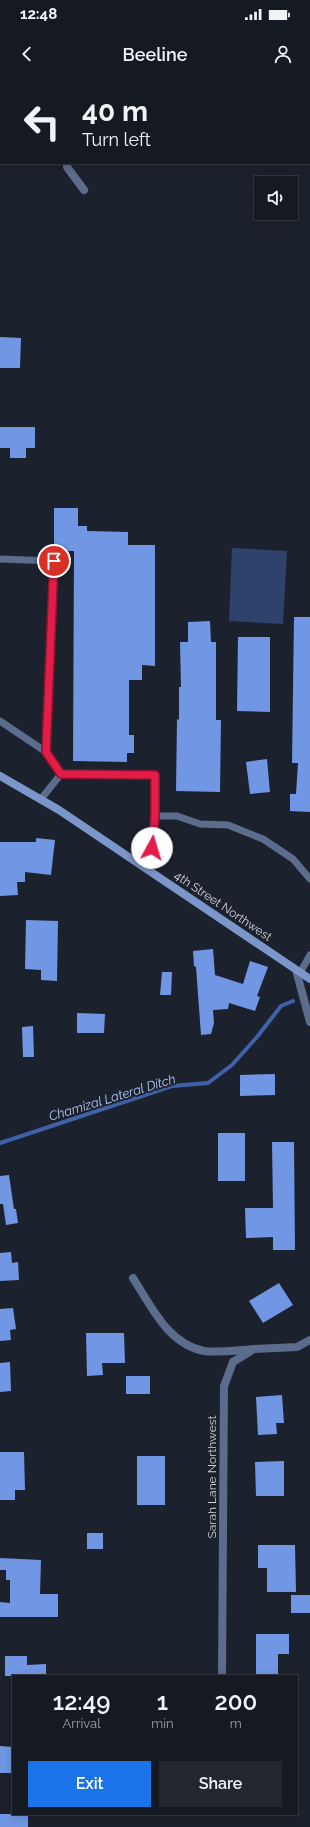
<!DOCTYPE html>
<html lang="en">
<head>
<meta charset="utf-8">
<style>
	:root { --surface:#151a22; --page:#22272f; --text:#f1f3f6; --muted:#9da1a5; --line:#343840; --accent:#1a73e8 }
	body { margin:0; font-family:Raleway,sans-serif; background:var(--page); color:var(--text); height:100vh; display:flex; flex-direction:column; font-size:15px; white-space:nowrap }
	* { box-sizing:border-box; margin:0 }
	p { font-size:13px; color:var(--muted) }
	.icon { flex:none; width:22px; height:22px; fill:none; stroke:currentColor; stroke-width:2; stroke-linecap:round; stroke-linejoin:round }
	.map { position:relative; flex:1; overflow:hidden }
	.drawer { position:absolute; left:12px; top:1595px; width:286px; height:140px; display:flex; flex-direction:column; background:var(--surface); border-radius:0px; box-shadow:0 2px 10px #0003,0 0 0 1px var(--line) }
	.drawer>* { flex:none }
	.top-card { position:absolute; left:0px; top:0px; width:310px; height:84px; box-shadow:0 2px 10px #0003,0 0 0 1px var(--line); background:#151a22; color:var(--text); overflow:hidden }
	.buttons { position:absolute; left:254px; top:96px; display:grid; gap:8px }
	.buttons a { display:grid; place-items:center; width:44px; height:44px; border-radius:0px; background:var(--surface); box-shadow:0 2px 10px #0003,0 0 0 1px var(--line); font-size:20px }
	.pin { position:absolute; display:grid; place-items:center; width:34px; height:34px; color:#fff; margin:-17px; border:2px solid #fff; border-radius:50%; box-shadow:0 1px 4px #0007 }
	.me { position:absolute; width:44px; margin:-22px; rotate:6deg; stroke-linejoin:round; filter:drop-shadow(0 0 3px #0008) }
	.turn { display:flex; align-items:center; gap:14px; height:84px; padding:0 16px; font-size:18px }
	.turn .icon { width:52px; height:52px; stroke-width:2.5 }
	.turn b { display:block; font-size:28px; line-height:34px }
	.eta { display:flex; justify-content:space-evenly; align-items:center; height:68px; text-align:center }
	.eta b { font-size:24px; font-weight:600; line-height:28px }
	.primary-button { display:flex; gap:8px; margin-top:auto; padding:8px 16px }
	.primary-button a { flex:1; height:46px; border-radius:0px; background:var(--accent); color:#fff; font-size:16px; font-weight:600; line-height:46px; text-align:center }
	.primary-button a+a { background:var(--page); color:var(--text) }
	.status { display:flex; justify-content:space-between; align-items:center; height:28px; padding:0 20px; background:var(--surface); direction:ltr }
	.status svg { height:11px; fill:currentColor }
	header { display:flex; justify-content:space-between; align-items:center; height:52px; padding:0 16px; background:var(--surface); font-size:18px; font-weight:600 }
	.map>svg:first-child { display:block }
	.green { fill:#2f426b }
	.lines { fill:none; stroke-linecap:round; stroke-linejoin:round }
	.stream { stroke:#3f61aa; stroke-width:4 }
	.building { fill:#7197e4 }
	.lane { stroke:#5b6c8c; stroke-width:7 }
	.street { stroke:#5b6c8c; stroke-width:8 }
	.secondary { stroke:#7b96ca; stroke-width:8 }
	.route-casing { stroke:#92132f; stroke-width:10 }
	.route { stroke:#e11d48; stroke-width:7 }
	.labels { text-anchor:middle; stroke-width:4; stroke-linejoin:round; paint-order:stroke }
	.street-label { font-size:12px; fill:#cdd1d9; stroke:#1c222d }
	.water-label { font-size:13px; font-style:italic; fill:#b1c6ee; stroke:#1c222d }
</style>
</head>
<body>
<div class="status"><b>12:48</b><svg viewBox="0 0 49 12"><path d="M0 12V9h3v3zM5 12V6h3v6zM10 12V3h3v9zM15 12V0h3v12zM26 1h20v11H26zM47 4h2v5h-2z"/></svg></div>
<header><svg class="icon" aria-label="back" viewBox="0 0 24 24"><path d="M15 5l-7 7 7 7"/></svg>Beeline<svg class="icon" aria-label="person" viewBox="0 0 24 24"><circle cx="12" cy="8" r="4"/><path d="M4 21q1-7 8-7t8 7"/></svg></header>
<div class="map">
<svg width="310" height="1747" viewBox="0 0 310 1747">
	<rect width="100%" height="100%" fill="#1c222d"/>
	<!-- green -->
	<path class="green" d="M232,468L287,471L283,544L229,541Z"/>
	<g class="lines">
		<!-- stream -->
		<path class="stream" d="M0,1063L172,1006L208,1003L232,985L257,957L281,926L293,921"/>
	</g>
	<!-- building -->
	<path class="building" d="M0,257L21,258L20,288H0Z
		M0,347H35V368H26V378H10V368H0Z
		M54,428H78V446H87V451L128,452V465H155V586L142,585V600H129V655H134V673H127V682L73,681L74,471H54Z
		M294,537H310V732L290,731V714H296L298,683H292Z
		M210,541L211,562H216V640H221L220,712L176,711L177,639L179,640V607H181L180,562H188V542Z
		M238,557H270V632L237,631Z
		M267,679L270,712L250,714L246,682Z
		M36,758L55,760L51,795L25,792V802H17L18,815L0,816V762H36Z
		M26,840L58,841L57,901L41,900V890L25,889Z
		M213,869L215,895L243,904L250,881L268,887L257,916L260,917L255,931L229,923L228,929L213,930L214,943L211,954L201,955L196,887L194,886L193,871Z
		M162,892H172L171,915H160Z
		M77,933L105,934L104,953H77Z
		M33,946L34,977H23L22,947Z
		M275,994V1015L240,1016V995Z
		M218,1053H245V1101H218Z
		M272,1062H294L295,1170H273V1157L246,1158L245,1128H273Z
		M9,1095L14,1129H16L18,1143L6,1145L3,1124H0V1096Z
		M11,1172L12,1183L18,1182L19,1200L0,1201V1173Z
		M279,1203L293,1225L263,1243L249,1221Z
		M13,1228L16,1249L10,1250L11,1260L0,1261V1229Z
		M86,1253H124L125,1283H102L103,1295L87,1296Z
		M10,1282L11,1311L0,1312V1283Z
		M126,1296H150V1314H126Z
		M282,1315L284,1343H276L277,1354L258,1355L256,1317Z
		M0,1372H24L25,1410H15V1420H0Z
		M137,1376H165V1425H137Z
		M284,1381V1416H256L255,1382Z
		M87,1453H103V1469H87Z
		M258,1465H295L296,1512H267V1488H258Z
		M0,1478L41,1480L40,1514H58V1537H0V1522L10,1523V1500H6V1490H0Z
		M291,1515H310V1533H291Z
		M256,1554H289V1574H278V1596H256Z
		M5,1576H27V1585L46,1584V1596H5Z
		M0,1666L13,1667V1693H0Z
		M0,1734H28V1747H0Z"/>
	<g class="lines">
		<!-- lane -->
		<path class="lane" d="M0,479L54,481L46,672L61,694
			M0,641L46,672
			M41,719L61,694L155,695V736L152,768L140,785
			M155,736H177L200,744L228,745L263,759L293,779L310,799
			M300,893L310,875"/>
		<!-- street -->
		<path class="street" d="M68,1V0
			M67,83V87L84,110
			M296,890L310,942
			M133,1198C151,1226 168,1264 204,1271C218,1273 239,1270 254,1269
			M222,1596L224,1306L233,1282L254,1269L297,1267L310,1260"/>
		<!-- secondary -->
		<path class="secondary" d="M0,696L59,730L310,899"/>
	</g>
	<g class="lines">
		<defs>
			<path id="route" d="M54,481L46,672L61,694L155,695V736L152,768"/>
		</defs>
		<!-- route casing -->
		<use href="#route" class="route-casing"/>
		<!-- route -->
		<use href="#route" class="route"/>
	</g>
	<g class="labels">
		<!-- street labels -->
		<g class="street-label">
			<text transform="translate(223 826) rotate(34)" y="4">4th Street Northwest</text>
			<text transform="translate(212 1397) rotate(-90)" y="4">Sarah Lane Northwest</text>
		</g>
		<!-- water labels -->
		<g class="water-label">
			<text transform="translate(112 1017) rotate(-17)" y="5">Chamizal Lateral Ditch</text>
		</g>
	</g>
</svg>
<div class="buttons">
<a><svg class="icon" aria-label="sound" viewBox="0 0 24 24"><path d="M4 9h4l5-4v14l-5-4H4zM17 9q2 3 0 6"/></svg></a>
</div>
<div class="pin" style="left:54px;top:481px;background:#d93025"><svg class="icon" aria-label="arrive" viewBox="0 0 24 24"><path d="M6 21V4h12l-3 4 3 4H6"/></svg></div>
<svg class="me" style="left:152px;top:768px" viewBox="-20 -20 40 40"><circle r="19" fill="#fff"/><path d="M0-13L10 11 0 6-10 11z" fill="#e11d48"/></svg>
<div class="top-card">
<div class="turn"><svg class="icon" aria-label="left" viewBox="0 0 24 24"><path d="M17 20v-9H6M10 6l-5 5 5 5"/></svg><div><b>40 m</b>Turn left</div></div>
</div>
<section class="drawer">
<div class="eta">
<div><b>12:49</b><p>Arrival</p></div>
<div><b>1</b><p>min</p></div>
<div><b>200</b><p>m</p></div>
</div>
<div class="primary-button"><a>Exit</a><a>Share</a></div>
</section>
</div>
</body>
</html>
